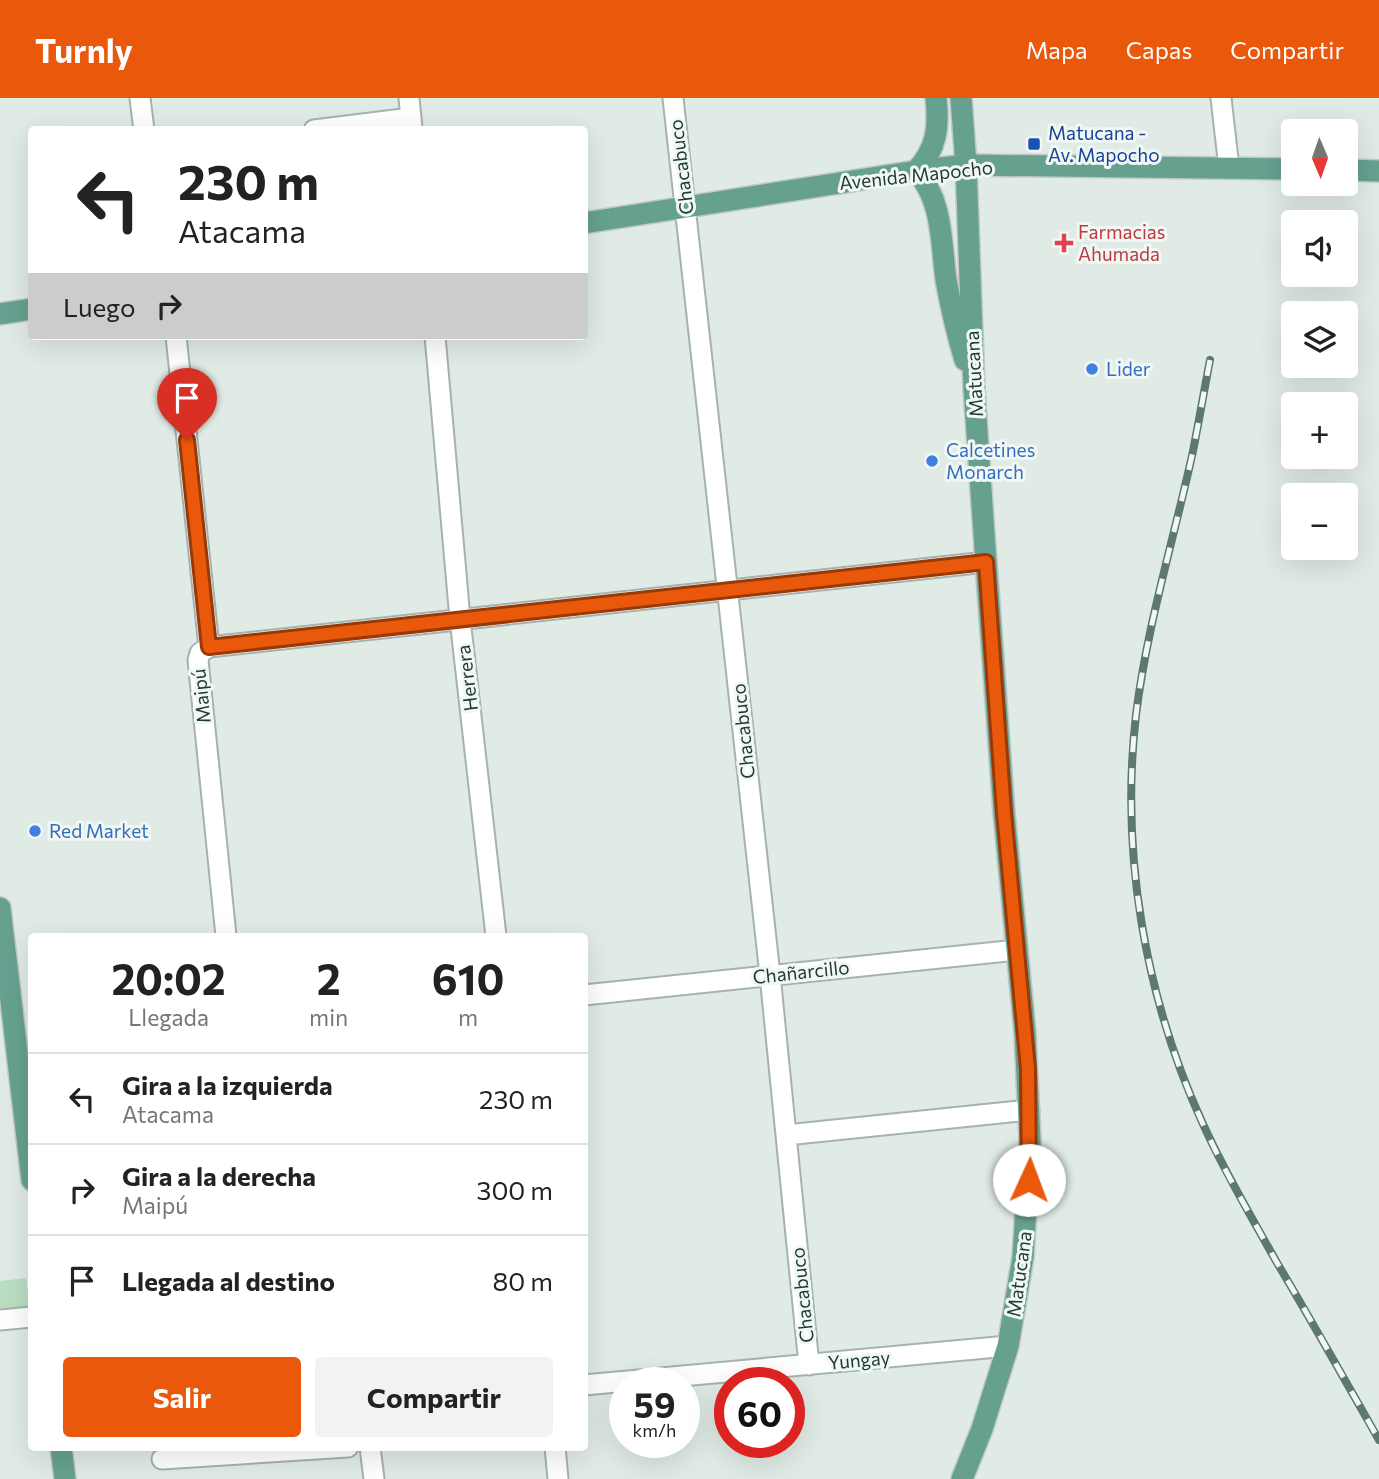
<!DOCTYPE html>
<html lang="es">
<head>
<meta charset="utf-8">
<style>
	:root { --surface:#fff; --page:#f2f2f2; --text:#222; --muted:#767676; --line:#e0e0e0; --accent:#ea580c }
	body { margin:0; font-family:Commissioner,sans-serif; background:var(--page); color:var(--text); height:100vh; display:flex; flex-direction:column; font-size:26px; white-space:nowrap }
	* { box-sizing:border-box; margin:0 }
	p { font-size:23px; color:var(--muted) }
	.icon { flex:none; width:38px; height:38px; fill:none; stroke:currentColor; stroke-width:2; stroke-linecap:round; stroke-linejoin:round }
	.map { position:relative; flex:1; overflow:hidden }
	.details { position:absolute; left:28px; top:835px; width:560px; height:518px; display:flex; flex-direction:column; background:var(--surface); border-radius:7px; box-shadow:0 7px 28px #0002 }
	.details>* { flex:none }
	.banner { position:absolute; left:28px; top:28px; width:560px; height:214px; border-radius:7px; box-shadow:0 7px 28px #0002; background:#fff; color:var(--text); overflow:hidden }
	.needle { width:46px; rotate:178deg }
	.buttons { position:absolute; left:1281px; top:21px; display:grid; gap:14px }
	.buttons a { display:grid; place-items:center; width:77px; height:77px; border-radius:7px; background:var(--surface); box-shadow:0 7px 28px #0002; font-size:35px }
	.speed { position:absolute; left:609px; top:1269px; display:flex; gap:14px; font-size:35px; font-weight:700; text-align:center }
	.speed>* { display:grid; place-content:center; width:91px; height:91px; border-radius:50%; background:var(--surface); box-shadow:0 7px 28px #0002; line-height:1 }
	.speed small { font-size:18px; font-weight:400 }
	.speed .limit { border:10px solid #d22; background:#fff; color:#111 }
	.pin { position:absolute; display:grid; place-items:center; width:60px; height:60px; color:#fff; margin:-72px -30px; border-radius:50% 50% 50% 0; rotate:-45deg; box-shadow:0 0 7px #0007 }
	.pin .icon { rotate:45deg }
	.me { position:absolute; width:77px; margin:-38px; rotate:2deg; stroke-linejoin:round; filter:drop-shadow(0 0 5px #0008) }
	.turn { display:flex; align-items:center; gap:24px; height:147px; padding:0 35px; font-size:32px }
	.turn .icon { width:91px; height:91px; stroke-width:2.5 }
	.turn b { display:block; font-size:49px; line-height:60px }
	.then { display:flex; align-items:center; height:66px; padding:0 35px; background:#0003; gap:14px; font-size:26px }
	.eta { display:flex; justify-content:space-evenly; align-items:center; height:119px; text-align:center }
	.eta b { font-size:42px; font-weight:700; line-height:49px }
	.action { display:flex; gap:14px; margin-top:auto; padding:14px 35px }
	.action a { flex:1; height:80px; border-radius:7px; background:var(--accent); color:#fff; font-size:28px; font-weight:700; line-height:80px; text-align:center }
	.action a+a { background:var(--page); color:var(--text) }
	ul { padding:0; list-style:none }
	li { display:flex; align-items:center; gap:21px; height:91px; padding:0 35px; border-top:2px solid var(--line) }
	li div { flex:1 }
	li b { display:block; font-size:26px }
	li em { font-style:normal }
	header { display:flex; align-items:center; gap:42px; box-sizing:border-box; height:98px; padding:0 35px; background:var(--accent); color:#fff }
	header strong { font-size:33px }
	nav { display:flex; gap:38px; margin-inline-start:auto; font-size:24px }
	.map>svg:first-child { display:block }
	.green { fill:#baddc2 }
	.lines { fill:none; stroke-linecap:round; stroke-linejoin:round }
	.minor-casing { stroke:#a4b3ad; stroke-width:23 }
	.major-casing { stroke:#c1c8c6; stroke-width:24 }
	.minor { stroke:#fff; stroke-width:19 }
	.major { stroke:#66a190; stroke-width:21 }
	.rail-casing { stroke:#5c786f; stroke-width:8 }
	.rail { stroke:#f1f8f4; stroke-width:5; stroke-dasharray:16; stroke-linecap:butt }
	.route-casing { stroke:#983908; stroke-width:18 }
	.route { stroke:#ea580c; stroke-width:12 }
	.transit-dot { fill:#1a4fb4; stroke:#f1f8f4; stroke-width:2.5 }
	.health-dot { fill:#e0444e; stroke:#f1f8f4; stroke-width:2.5 }
	.shop-dot { fill:#3f7fe0; stroke:#f1f8f4; stroke-width:2.5 }
	.labels { text-anchor:middle; stroke-width:6; stroke-linejoin:round; paint-order:stroke }
	.transit-label { font-size:19px; fill:#164399; stroke:#f1f8f4; text-anchor:start }
	.street-label { font-size:19px; fill:#213c34; stroke:#f1f8f4 }
	.health-label { font-size:19px; fill:#be3a42; stroke:#f1f8f4; text-anchor:start }
	.shop-label { font-size:19px; fill:#366cbe; stroke:#f1f8f4; text-anchor:start }
</style>
</head>
<body>
<header>
<strong>Turnly</strong>
<nav><a>Mapa</a><a>Capas</a><a>Compartir</a></nav>
</header>
<div class="map">
<svg width="1379" height="1381" viewBox="0 0 1379 1381">
	<rect width="100%" height="100%" fill="#e1ebe6"/>
	<!-- green -->
	<path class="green" d="M26,1180L30,1210L0,1213V1183Z"/>
	<g class="lines">
		<defs>
			<path id="minor" d="M140,0L144,32
				M409,0L412,30
				M673,0L770,877L809,1267
				M1221,0L1229,70
				M314,32L411,20
				M176,238L209,549
				M435,238L460,521L496,838
				M209,549L986,464
				M209,549L200,555L198,562L226,838
				M584,897L1017,852
				M786,1037L1029,1012
				M0,1222L32,1219
				M584,1287L1008,1248
				M370,1349L374,1381
				M555,1349L558,1381
				M162,1361L348,1349"/>
			<path id="major" d="M961,0L966,67L974,291L985,450L1004,715L1025,935L1030,1043L1023,1159L1008,1248L982,1331L962,1381
				M1346,72L1379,73
				M916,73C943,101 941,146 946,182C951,209 957,236 965,262
				M916,73C937,51 939,29 936,0
				M584,125L916,73L966,67L1293,71
				M0,216L32,211
				M0,810L32,1082
				M61,1349L65,1381"/>
		</defs>
		<!-- minor casing -->
		<use href="#minor" class="minor-casing"/>
		<!-- major casing -->
		<use href="#major" class="major-casing"/>
		<!-- minor -->
		<use href="#minor" class="minor"/>
		<!-- major -->
		<use href="#major" class="major"/>
		<defs>
			<path id="rail" d="M1210,262C1204,293 1199,323 1193,353C1174,441 1147,527 1136,617C1120,755 1145,900 1203,1026C1224,1073 1251,1118 1276,1163C1311,1222 1345,1282 1379,1342"/>
		</defs>
		<!-- rail casing -->
		<use href="#rail" class="rail-casing"/>
		<!-- rail -->
		<use href="#rail" class="rail"/>
	</g>
	<g class="lines">
		<defs>
			<path id="route" d="M187,342L209,549L986,464L1004,715L1028,971L1029,1082"/>
		</defs>
		<!-- route casing -->
		<use href="#route" class="route-casing"/>
		<!-- route -->
		<use href="#route" class="route"/>
	</g>
	<!-- markers -->
	<rect class="transit-dot" x="1027" y="39" width="14" height="14" rx="3.5"/>
	<path class="health-dot" d="M1060.5 134.5h7v7h7v7h-7v7h-7v-7h-7v-7h7z"/>
	<g class="shop-dot">
		<circle cx="1092" cy="271" r="7"/>
		<circle cx="932" cy="363" r="7"/>
		<circle cx="35" cy="733" r="7"/>
	</g>
	<g class="labels">
		<!-- transit labels -->
		<g class="transit-label">
			<text x="1048" y="42">Matucana -<tspan x="1048" dy="22">Av. Mapocho</tspan></text>
		</g>
		<!-- street labels -->
		<g class="street-label">
			<text transform="translate(681 69) rotate(-97)" y="7">Chacabuco</text>
			<text transform="translate(916 77) rotate(-6)" y="7">Avenida Mapocho</text>
			<text transform="translate(974 276) rotate(-93)" y="7">Matucana</text>
			<text transform="translate(467 580) rotate(-97)" y="7">Herrera</text>
			<text transform="translate(201 598) rotate(-96)" y="7">Maipú</text>
			<text transform="translate(743 633) rotate(-96)" y="7">Chacabuco</text>
			<text transform="translate(801 874) rotate(-6)" y="7">Chañarcillo</text>
			<text transform="translate(1019 1176) rotate(-82)" y="7">Matucana</text>
			<text transform="translate(802 1197) rotate(-96)" y="7">Chacabuco</text>
			<text transform="translate(859 1262) rotate(-5)" y="7">Yungay</text>
		</g>
		<!-- health labels -->
		<g class="health-label">
			<text x="1078" y="141">Farmacias<tspan x="1078" dy="22">Ahumada</tspan></text>
		</g>
		<!-- shop labels -->
		<g class="shop-label">
			<text x="1106" y="278">Lider</text>
			<text x="946" y="359">Calcetines<tspan x="946" dy="22">Monarch</tspan></text>
			<text x="49" y="740">Red Market</text>
		</g>
	</g>
</svg>
<div class="buttons">
<a><svg class="needle" viewBox="-14 -14 28 28"><path d="M0-13l5 13h-10z" fill="#e53935"/><path d="M0 13l5-13h-10z" fill="#767676"/></svg></a>
<a><svg class="icon" aria-label="sound" viewBox="0 0 24 24"><path d="M4 9h4l5-4v14l-5-4H4zM17 9q2 3 0 6"/></svg></a>
<a><svg class="icon" aria-label="layers" viewBox="0 0 24 24"><path d="M12 4l9 5-9 5-9-5zM3 14l9 5 9-5"/></svg></a>
<a>+</a>
<a>−</a>
</div>
<div class="speed"><div>59<small>km/h</small></div><div class="limit">60</div></div>
<div class="pin" style="left:187px;top:342px;background:#d93025"><svg class="icon" aria-label="arrive" viewBox="0 0 24 24"><path d="M6 21V4h12l-3 4 3 4H6"/></svg></div>
<svg class="me" style="left:1029px;top:1082px" viewBox="-20 -20 40 40"><circle r="19" fill="#fff"/><path d="M0-13L10 11 0 6-10 11z" fill="#ea580c"/></svg>
<div class="banner">
<div class="turn"><svg class="icon" aria-label="left" viewBox="0 0 24 24"><path d="M17 20v-9H6M10 6l-5 5 5 5"/></svg><div><b>230 m</b>Atacama</div></div>
<div class="then">Luego<svg class="icon" aria-label="right" viewBox="0 0 24 24"><path d="M7 20v-9h11M14 6l5 5-5 5"/></svg></div>
</div>
<section class="details">
<div class="eta">
<div><b>20:02</b><p>Llegada</p></div>
<div><b>2</b><p>min</p></div>
<div><b>610</b><p>m</p></div>
</div>
<ul>
<li><svg class="icon" aria-label="left" viewBox="0 0 24 24"><path d="M17 20v-9H6M10 6l-5 5 5 5"/></svg><div><b>Gira a la izquierda</b><p>Atacama</p></div><em>230 m</em></li>
<li><svg class="icon" aria-label="right" viewBox="0 0 24 24"><path d="M7 20v-9h11M14 6l5 5-5 5"/></svg><div><b>Gira a la derecha</b><p>Maipú</p></div><em>300 m</em></li>
<li><svg class="icon" aria-label="arrive" viewBox="0 0 24 24"><path d="M6 21V4h12l-3 4 3 4H6"/></svg><div><b>Llegada al destino</b></div><em>80 m</em></li>
</ul>
<div class="action"><a>Salir</a><a>Compartir</a></div>
</section>
</div>
</body>
</html>
